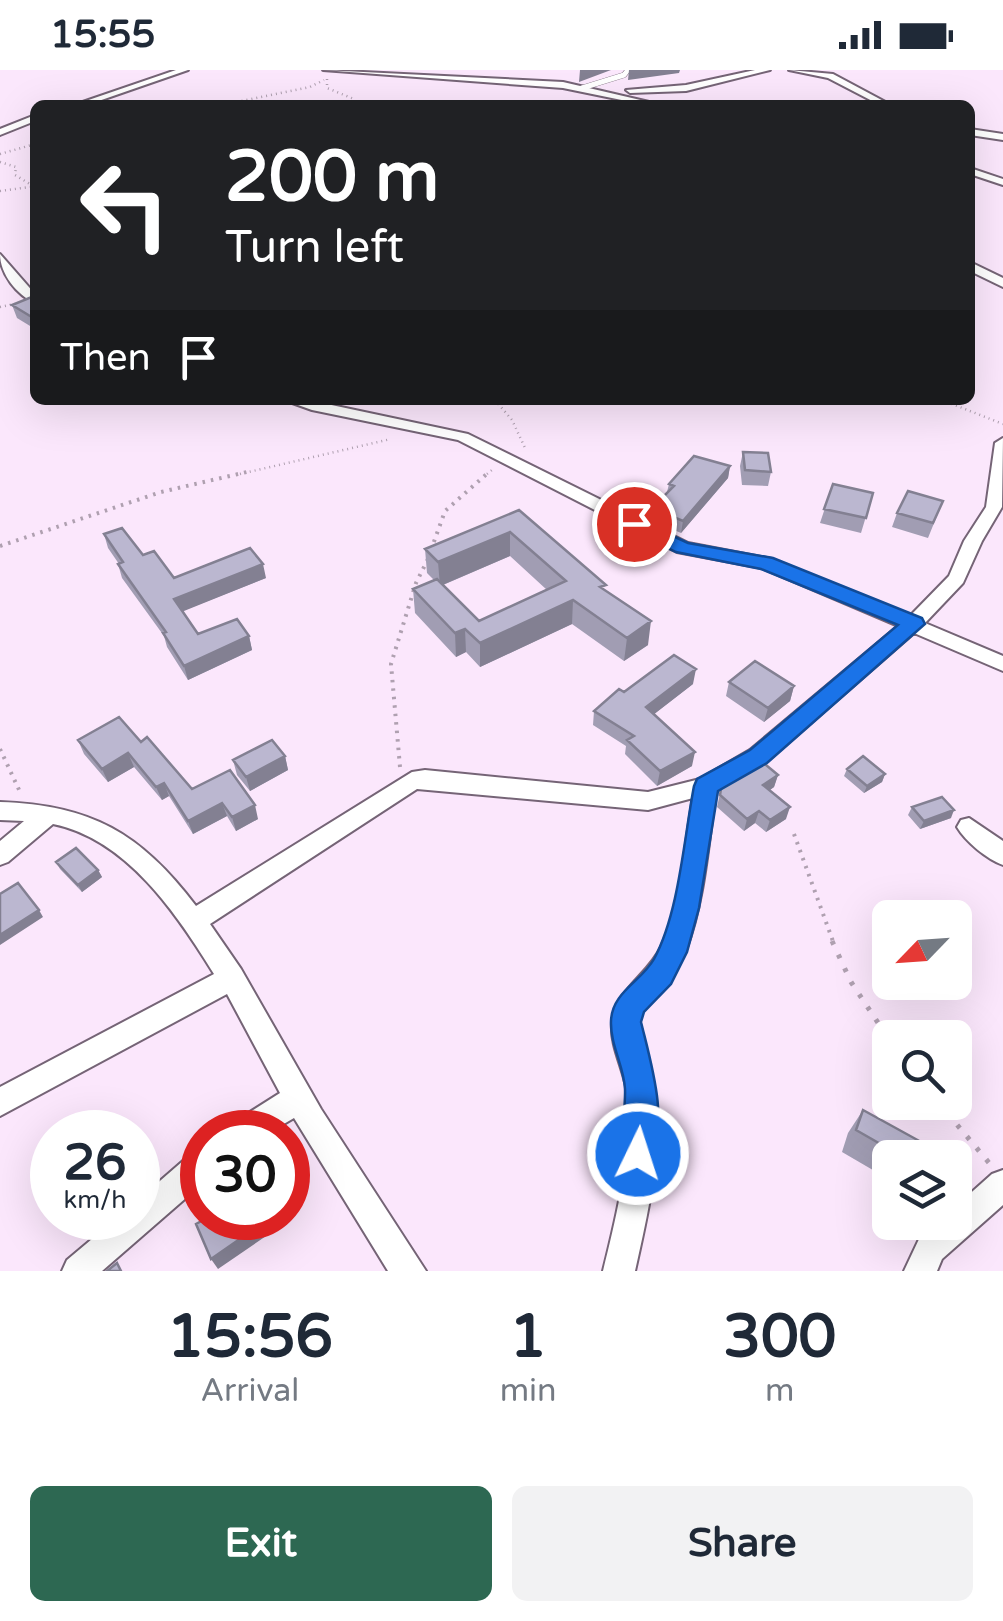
<!DOCTYPE html>
<html lang="en">
<head>
<meta charset="utf-8">
<style>
	:root { --surface:#fff; --page:#f2f2f3; --text:#1f2937; --muted:#747a83; --accent:#2d6852 }
	body { margin:0; font-family:"Varela Round",sans-serif; background:var(--page); color:var(--text); height:100vh; display:flex; flex-direction:column; font-size:38px; white-space:nowrap }
	* { box-sizing:border-box; margin:0 }
	p { font-size:32px; color:var(--muted) }
	.icon { flex:none; width:55px; height:55px; fill:none; stroke:currentColor; stroke-width:2; stroke-linecap:round; stroke-linejoin:round }
	.map { position:relative; height:1201px; overflow:hidden }
	.side { display:flex; flex-direction:column; background:var(--surface); flex:1 }
	.side>* { flex:none }
	.hud { position:absolute; left:30px; top:30px; width:945px; height:305px; border-radius:15px; box-shadow:0 10px 40px #0002; background:#202124; color:#fff; overflow:hidden }
	.needle { width:65px; rotate:245deg }
	.tools { position:absolute; left:872px; top:830px; display:grid; gap:20px }
	.tools a { display:grid; place-items:center; width:100px; height:100px; border-radius:15px; background:var(--surface); box-shadow:0 10px 40px #0002; font-size:50px }
	.speed { position:absolute; left:30px; top:1040px; display:flex; gap:20px; font-size:50px; font-weight:700; text-align:center }
	.speed>* { display:grid; place-content:center; width:130px; height:130px; border-radius:50%; background:var(--surface); box-shadow:0 10px 40px #0002; line-height:1 }
	.speed small { font-size:25px; font-weight:400 }
	.speed .limit { border:15px solid #d22; background:#fff; color:#111 }
	.pin { position:absolute; display:grid; place-items:center; width:85px; height:85px; color:#fff; margin:-42px; border:5px solid #fff; border-radius:50%; box-shadow:0 2px 10px #0007 }
	.me { position:absolute; width:110px; margin:-55px; rotate:4deg; stroke-linejoin:round; filter:drop-shadow(0 0 8px #0008) }
	.turn { display:flex; align-items:center; gap:35px; height:210px; padding:0 30px; font-size:45px }
	.turn .icon { width:130px; height:130px; stroke-width:2.5 }
	.turn b { display:block; font-size:70px; line-height:85px }
	.then { display:flex; align-items:center; height:95px; padding:0 30px; background:#0003; gap:20px; font-size:38px }
	.eta { display:flex; justify-content:space-evenly; align-items:center; height:170px; text-align:center }
	.eta b { font-size:60px; font-weight:800; line-height:70px }
	.action { display:flex; gap:20px; margin-top:auto; padding:20px 30px }
	.action a { flex:1; height:115px; border-radius:15px; background:var(--accent); color:#fff; font-size:40px; font-weight:800; line-height:115px; text-align:center }
	.action a+a { background:var(--page); color:var(--text) }
	.status { display:flex; justify-content:space-between; align-items:center; height:70px; padding:0 50px; background:var(--surface); direction:ltr }
	.status svg { height:28px; fill:currentColor }
	.map>svg:first-child { display:block }
	.lines { fill:none; stroke-linecap:round; stroke-linejoin:round }
	.service-casing { stroke:#756476; stroke-width:6 }
	.minor-casing { stroke:#756476; stroke-width:4 }
	.path-far2 { stroke:#afa0b0; stroke-width:2.5; stroke-dasharray:1 4; stroke-linecap:butt }
	.path-far1 { stroke:#afa0b0; stroke-width:4; stroke-dasharray:2.5 6; stroke-linecap:butt }
	.path { stroke:#afa0b0; stroke-width:5; stroke-dasharray:4 11; stroke-linecap:butt }
	.service { stroke:#fff; stroke-width:5 }
	.minor { fill:#fff; fill-rule:evenodd }
	.wall { fill:#a19db3; fill-rule:evenodd }
	.shaded-wall { fill:#838092 }
	.building { fill:#bbb7d0; stroke:#838092; stroke-width:2.5 }
	.route { fill:#1a73e8; stroke:#114b97; stroke-width:2.5 }
</style>
</head>
<body>
<div class="status"><b>15:55</b><svg viewBox="0 0 49 12"><path d="M0 12V9h3v3zM5 12V6h3v6zM10 12V3h3v9zM15 12V0h3v12zM26 1h20v11H26zM47 4h2v5h-2z"/></svg></div>
<div class="map">
<svg width="1003" height="1201" viewBox="0 0 1003 1201">
	<rect width="100%" height="100%" fill="#fbe7fc"/>
	<g class="lines">
		<defs>
			<path id="service" d="M582,18L624,5L628,0"/>
			<path id="minor" d="M176,0H188L87,35H74Z
				M323,0L563,12L662,35H646L563,18Z
				M755,0H770L686,21L630,23L626,20L686,15Z
				M789,0L833,4L891,35H880L828,8Z
				M35,45V51L0,65V59Z
				M970,59L1003,64V70L970,65Z
				M970,98L1003,109V115L970,104Z
				M0,184L35,224V233C17,225 0,204 0,184Z
				M970,192L1003,208V217L970,201Z
				M284,330H308L468,364L688,473L772,489L910,546L949,506L964,471L986,437L995,373L1003,368L1002,437L982,471L963,513L925,553L1003,586V601L914,563L766,692L716,721C708,774 705,829 686,880C676,904 642,931 640,950C636,977 654,1006 656,1033C661,1089 647,1147 635,1201H603C617,1145 631,1086 628,1028C626,1003 610,978 612,953C615,920 648,905 661,877C682,831 684,777 693,728L648,740L417,719L210,854L241,899L321,1039L426,1201H388L294,1048L270,1062H230L234,1052L280,1023L227,924L0,1046V1017L214,904C177,844 127,769 53,754L8,792L0,795V771L24,751L0,750V732C91,735 141,763 196,836L412,702L425,700L648,722L700,709L750,680L898,556L762,498L677,482L458,370L312,340Z
				M969,748L1003,771V795C987,789 966,772 957,757L961,750Z
				M202,1080V1114L102,1201H62L67,1190L117,1148H138V1130L191,1084Z
				M1003,1100V1135L942,1189L937,1201H904L920,1167L937,1152H955V1137L992,1104Z"/>
		</defs>
		<!-- service casing -->
		<use href="#service" class="service-casing"/>
		<!-- minor casing -->
		<use href="#minor" class="minor-casing"/>
		<!-- path-far2 -->
		<path class="path-far2" d="M327,9V18L354,29L356,35
			M222,35L310,17L324,10
			M0,84L35,74
			M0,92L16,97L15,105L35,117
			M0,121L30,117
			M0,237L15,234
			M495,330L512,350L526,380
			M942,330L1003,354
			M240,404L391,369
			M487,404L492,400"/>
		<!-- path-far1 -->
		<path class="path-far1" d="M0,476L161,422L251,401
			M431,480L445,441L490,401
			M0,679L21,724
			M400,697L391,594L416,513L428,489
			M794,764L834,874"/>
		<!-- path -->
		<path class="path" d="M832,871L851,912L890,971
			M938,1032L990,1094"/>
		<!-- service -->
		<use href="#service" class="service"/>
		<!-- minor -->
		<use href="#minor" class="minor"/>
	</g>
	<!-- wall -->
	<path class="wall" d="M35,227V259L17,248L12,235Z
		M743,382L771,402L768,416L742,415L740,396Z
		M730,396L728,408L681,463L651,450L652,438L667,422L669,414Z
		M833,414L873,423L861,463L820,453Z
		M943,431L928,468L892,457L897,443Z
		M519,440L605,520L648,575L624,591L572,554L480,597L466,582L456,587L415,543L413,519L434,510L427,503L425,479ZM510,486L547,520L479,551L443,515Z
		M104,464L143,485L174,508H266L182,541L198,564L249,566L252,580L188,610L167,577L164,566L122,508L118,494H119L108,478Z
		M729,612L794,616L790,631L764,652L726,626Z
		M693,614L654,644L692,696L657,716L625,684L626,676L593,655L594,641L624,622Z
		M78,670L141,672L192,719L258,749L236,761L227,746L193,764L169,726L162,730L134,697L108,712L84,684Z
		M285,686L288,700L250,721L237,705L233,690Z
		M847,699L885,704L882,712L864,723L844,706Z
		M778,705L774,717L770,720L786,749L766,762L755,753L744,761L717,737L721,719Z
		M912,737L951,748L920,759L908,745Z
		M56,792L98,800L102,807L82,822L60,799Z
		M863,1040L919,1088H890V1110L842,1082L848,1063Z"/>
	<!-- shaded-wall -->
	<path class="shaded-wall" d="M580,0H611L579,12Z
		M629,0H680L679,3L628,10Z
		M730,396L728,408L681,463L683,451Z
		M510,462V486L440,516L438,492Z
		M263,494L266,508L179,543L174,529Z
		M573,530L572,554L480,597V573Z
		M651,551L648,575L624,591L627,568Z
		M465,559L466,582L456,587L455,563Z
		M249,566L252,580L188,610L184,596Z
		M696,599L693,614L644,652L646,637Z
		M794,616L790,631L764,652L768,638Z
		M695,682L692,696L657,716L660,701Z
		M128,683L134,697L108,712L102,699Z
		M285,686L288,700L250,721L246,707Z
		M885,704L882,712L864,723L867,716Z
		M778,705L774,717L760,727L763,715Z
		M164,713L169,726L162,730L156,717Z
		M222,733L227,746L193,764L188,751Z
		M255,735L258,749L236,761L232,747Z
		M790,737L786,749L766,762L770,750Z
		M954,740L951,748L920,759L924,751Z
		M759,741L755,753L744,761L747,749Z
		M98,800L102,807L82,822L78,815Z
		M39,840L43,847L0,875V865Z
		M293,1072L297,1083L288,1090V1076Z
		M261,1148L269,1164L218,1199L211,1189Z"/>
	<!-- building -->
	<path class="building" d="M34,226L35,245L30,246L12,235Z
		M743,382L768,383L771,402L745,400Z
		M694,386L730,396L683,451L652,438L674,416L669,414Z
		M833,414L873,423L866,448L824,439Z
		M908,421L943,431L933,453L897,443Z
		M519,440L606,515L600,517L651,551L627,568L573,530L480,573L465,559L455,563L413,519L437,509L479,551L566,511L510,462L438,492L425,479Z
		M122,458L143,485L154,481L174,508L250,478L263,494L174,529L198,564L237,549L249,566L184,596L163,563L166,562L118,494L123,492L104,464Z
		M674,585L696,599L646,637L695,682L660,701L627,670L634,666L594,641L619,619L624,622Z
		M755,591L794,616L768,638L729,612Z
		M119,647L141,672L147,667L192,719L230,700L255,735L232,747L222,733L188,751L164,713L156,717L128,683L102,699L78,670Z
		M272,670L285,686L246,707L233,690Z
		M863,686L885,704L867,716L847,699Z
		M760,690L778,705L763,715L790,737L770,750L759,741L747,749L720,725L721,719Z
		M942,727L954,740L924,751L912,737Z
		M76,778L98,800L78,815L56,792Z
		M18,813L39,840L0,865V824Z
		M863,1040L923,1073L919,1088H905L856,1060Z
		M281,1053L287,1062H267Z
		M288,1063L293,1072L288,1076Z
		M202,1108V1140L190,1117Z
		M207,1148H261L263,1153L211,1189L196,1154Z
		M117,1193L121,1201H107Z"/>
	<!-- route -->
	<path class="route" d="M634,448L688,473L773,488L922,548L925,554L767,693L718,721L699,838L687,882L671,914L644,942L641,952C652,997 669,1051 650,1096L638,1101L626,1096C617,1072 626,1045 625,1019C624,997 610,974 611,951C612,922 641,912 654,889C679,843 684,768 694,716L697,709L750,680L898,555L761,499L676,482L627,458L625,454Z"/>
</svg>
<div class="tools">
<a><svg class="needle" viewBox="-14 -14 28 28"><path d="M0-13l5 13h-10z" fill="#e53935"/><path d="M0 13l5-13h-10z" fill="#747a83"/></svg></a>
<a><svg class="icon" aria-label="search" viewBox="0 0 24 24"><circle cx="10" cy="10" r="6"/><path d="M15 15l6 6"/></svg></a>
<a><svg class="icon" aria-label="layers" viewBox="0 0 24 24"><path d="M12 4l9 5-9 5-9-5zM3 14l9 5 9-5"/></svg></a>
</div>
<div class="speed"><div>26<small>km/h</small></div><div class="limit">30</div></div>
<div class="pin" style="left:634px;top:454px;background:#d93025"><svg class="icon" aria-label="arrive" viewBox="0 0 24 24"><path d="M6 21V4h12l-3 4 3 4H6"/></svg></div>
<svg class="me" style="left:638px;top:1084px" viewBox="-20 -20 40 40"><circle r="17" fill="#1a73e8" stroke="#fff" stroke-width="3"/><path d="M0-11L8 9 0 5-8 9z" fill="#fff"/></svg>
<div class="hud">
<div class="turn"><svg class="icon" aria-label="left" viewBox="0 0 24 24"><path d="M17 20v-9H6M10 6l-5 5 5 5"/></svg><div><b>200 m</b>Turn left</div></div>
<div class="then">Then<svg class="icon" aria-label="arrive" viewBox="0 0 24 24"><path d="M6 21V4h12l-3 4 3 4H6"/></svg></div>
</div>
</div>
<section class="side">
<div class="eta">
<div><b>15:56</b><p>Arrival</p></div>
<div><b>1</b><p>min</p></div>
<div><b>300</b><p>m</p></div>
</div>
<div class="action"><a>Exit</a><a>Share</a></div>
</section>
</body>
</html>
